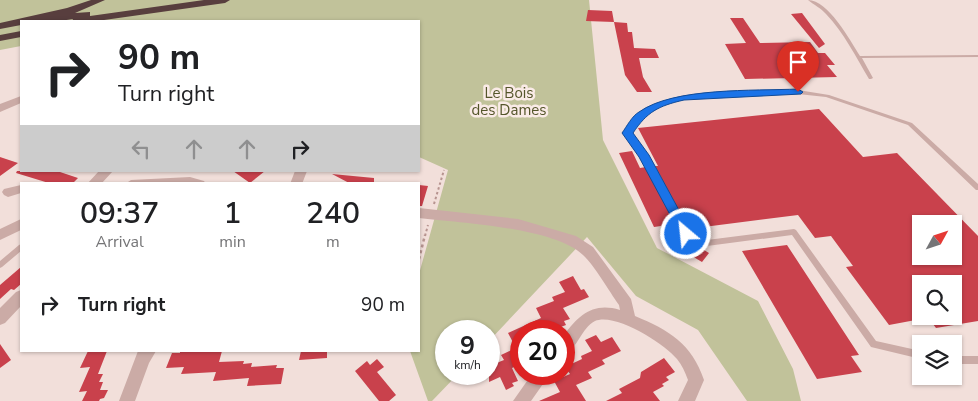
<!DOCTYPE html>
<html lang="en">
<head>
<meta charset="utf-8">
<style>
	:root { --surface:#fff; --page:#f2f2f2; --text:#202124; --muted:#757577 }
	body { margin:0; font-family:"Nunito Sans",sans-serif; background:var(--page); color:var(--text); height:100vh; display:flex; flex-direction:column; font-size:19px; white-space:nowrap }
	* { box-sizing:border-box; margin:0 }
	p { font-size:16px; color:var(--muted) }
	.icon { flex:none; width:28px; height:28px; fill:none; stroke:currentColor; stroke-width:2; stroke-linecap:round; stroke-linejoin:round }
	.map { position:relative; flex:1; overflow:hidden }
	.side { position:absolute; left:20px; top:182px; width:400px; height:170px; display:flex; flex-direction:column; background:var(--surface); border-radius:0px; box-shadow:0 1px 4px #0004 }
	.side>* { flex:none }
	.hud { position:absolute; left:20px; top:20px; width:400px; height:152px; border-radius:0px; box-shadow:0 1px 4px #0004; background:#fff; color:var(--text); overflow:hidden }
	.needle { width:32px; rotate:50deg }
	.fabs { position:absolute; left:912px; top:215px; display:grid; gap:10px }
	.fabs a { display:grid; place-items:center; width:50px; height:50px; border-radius:0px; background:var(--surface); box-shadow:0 1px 4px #0004; font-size:25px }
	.speed { position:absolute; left:435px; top:320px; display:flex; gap:10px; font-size:25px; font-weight:700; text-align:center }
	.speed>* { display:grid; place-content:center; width:65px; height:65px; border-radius:50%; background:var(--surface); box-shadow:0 1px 4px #0004; line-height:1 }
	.speed small { font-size:12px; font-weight:400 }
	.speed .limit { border:8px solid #d22; background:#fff; color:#111 }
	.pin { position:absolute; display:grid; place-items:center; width:42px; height:42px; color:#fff; margin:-51px -21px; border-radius:50% 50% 50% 0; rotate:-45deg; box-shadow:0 0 5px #0007 }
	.pin .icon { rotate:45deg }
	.me { position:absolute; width:55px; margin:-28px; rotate:332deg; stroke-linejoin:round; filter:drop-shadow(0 0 4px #0008) }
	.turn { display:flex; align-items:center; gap:18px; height:105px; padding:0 15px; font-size:22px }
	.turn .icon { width:65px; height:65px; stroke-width:2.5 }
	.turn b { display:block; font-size:35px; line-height:42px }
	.lanes { display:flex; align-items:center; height:48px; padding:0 15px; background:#0003; justify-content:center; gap:25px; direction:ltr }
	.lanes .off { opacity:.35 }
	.eta { display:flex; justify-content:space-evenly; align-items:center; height:85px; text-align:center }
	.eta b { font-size:30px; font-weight:600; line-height:35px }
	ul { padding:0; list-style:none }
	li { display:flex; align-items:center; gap:15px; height:75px; padding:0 15px }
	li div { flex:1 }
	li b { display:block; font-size:19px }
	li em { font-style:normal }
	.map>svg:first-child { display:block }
	.green { fill:#c1c29a }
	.building { fill:#c9414c; fill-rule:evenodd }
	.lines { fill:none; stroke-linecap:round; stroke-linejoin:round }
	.path-far1 { stroke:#b79490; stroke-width:2; stroke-dasharray:2.5 2.5; stroke-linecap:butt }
	.path { stroke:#b79490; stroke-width:2.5; stroke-dasharray:3 3; stroke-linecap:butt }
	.lane { fill:#cbaba6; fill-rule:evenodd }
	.street { fill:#cbaba6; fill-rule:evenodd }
	.highway { fill:#583e3e; fill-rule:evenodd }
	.route { fill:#1a73e8; stroke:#114b97 }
	.labels { text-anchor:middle; stroke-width:5; stroke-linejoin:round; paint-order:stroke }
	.park-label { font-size:15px; fill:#54552a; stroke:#faebe7 }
</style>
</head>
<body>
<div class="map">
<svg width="978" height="401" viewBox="0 0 978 401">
	<rect width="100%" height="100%" fill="#f2dfda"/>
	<!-- green -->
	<path class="green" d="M0,0H589L603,140L657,248L758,301L793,369L801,401H747L698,330L636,296L587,237L489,341V331H446V374H458L432,401H428L410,351H419V274L448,170L419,157V21H21V46L0,50Z"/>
	<!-- building -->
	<path class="building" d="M588,10L612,11L614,22L586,21Z
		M802,13L825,44L819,48L791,14Z
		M730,18H743L760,43L810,42L818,53H825L835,65H827L837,77L745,79L725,44L746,43Z
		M614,22L627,23L628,32H632L634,48L655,49L659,58H639L643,77L652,92H637L625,75Z
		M819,109L863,157L897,153L978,236V321L936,328L927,316H954V284H921V319L889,325L846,267L853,266L831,236L815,238L798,215L688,229L655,166H658L638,128ZM921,224H954V256H921Z
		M632,151L640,168L646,167L679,230L672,231L709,253L702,262L668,242L661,226L654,227L619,153Z
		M0,157L18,163L0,176Z
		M17,171H57L78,178L72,184H52L16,173Z
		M233,171H265L250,183Z
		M332,174L374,178V184H351Z
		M419,185L428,186L422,206H419Z
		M787,245L859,355L851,356L862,372L817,379L742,251Z
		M21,267V284L14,290L11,289L0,299V285Z
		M573,276L581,290L584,289L589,297L563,308L570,319L564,321L566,325L550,331H521V364L512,368L518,381L512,383L514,386L506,390L500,377L489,382V366L504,360L501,355L516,348L508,333L541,318L536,308L554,301L552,297L565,292L559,282Z
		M596,335L601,342L612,337L621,351L602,360L605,364L588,372L592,378L576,385L586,401H539L560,392L554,381L570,374L565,367L582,359L581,356L592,351L585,340Z
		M0,344L11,360L0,368Z
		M88,351H107L98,374H103L99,382H103L100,390H108L104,398L100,399L99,401H82L87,391L79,392L90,367L80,368Z
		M180,351H222L219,362L244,361L243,364L252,363L251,367L277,365L276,368H284L281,384L247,386L249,378L213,381L216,372L181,374L184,367L166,368L172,353H180Z
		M301,351H327V358L299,360Z
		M664,358L675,372L666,377L669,380L662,384L664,386L653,392L660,401H606L622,393L619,389L640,378L641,372Z
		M377,359L384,367L377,372L396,395L389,401H379L355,371L367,361L370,365Z"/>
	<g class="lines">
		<!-- path-far1 -->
		<path class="path-far1" d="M434,204L444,170
			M425,236L428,225"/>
		<!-- path -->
		<path class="path" d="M419,259L425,235"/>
		<!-- lane -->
		<path class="lane" d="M808,0C828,0 850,40 860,56L978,55V57L862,58L873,78L871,79H869C856,57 844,33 826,14C821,8 814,5 808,0Z
			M798,90L829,95L912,123L978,184V190H976L908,125L826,97L798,94L684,99C659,105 646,112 630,133L647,155L688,232L707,240L794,229L796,230L876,341L921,351V359L871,347L792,235L707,246L684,236L642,156L624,133L637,117L649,107L663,101L684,95Z
			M21,244V251L2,267L0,268V261L19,245Z
			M954,356H978V364H954Z"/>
		<!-- street -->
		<path class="street" d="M21,96V103L0,112V104Z
			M99,171H113L101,184H87Z
			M295,171H307L302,184H290Z
			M190,177L204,181L206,184H125L131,180Z
			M21,185V193L8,197L4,195L2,192L4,189Z
			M419,208L518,219L576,236L593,247L631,299L635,316C669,330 692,344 704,380L695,401H678L688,380C685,372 682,365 677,359C665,344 615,312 595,321C581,328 578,349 564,354V335C579,315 593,302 620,310L619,305C609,291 595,266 583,255C553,227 460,223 419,218Z
			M21,219V230L0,240V229Z
			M21,290V306L5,323L0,325V308L16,292Z
			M138,351H156L149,363L135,401H119Z
			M532,374H550L531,401H513Z"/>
		<!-- highway -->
		<path class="highway" d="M91,0H105L75,13L90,12V16L204,0H230L225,3L97,21H72L73,19L60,21H21V25L0,29V23L67,8Z
			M21,31V37L0,41V35Z"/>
	</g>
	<!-- route -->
	<path class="route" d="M798,89L803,92L801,94L684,100C658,106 647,112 633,133L649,155L692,234L690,237H682L639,157L622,133C627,126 632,116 639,112C674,87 754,91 798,89Z"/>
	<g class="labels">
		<!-- park labels -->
		<g class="park-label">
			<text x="509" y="98">Le Bois<tspan x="509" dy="17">des Dames</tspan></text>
		</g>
	</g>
</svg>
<div class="fabs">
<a><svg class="needle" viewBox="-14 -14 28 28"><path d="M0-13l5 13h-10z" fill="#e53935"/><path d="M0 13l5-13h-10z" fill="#757577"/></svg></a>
<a><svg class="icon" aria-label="search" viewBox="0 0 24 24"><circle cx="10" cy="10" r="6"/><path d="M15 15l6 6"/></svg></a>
<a><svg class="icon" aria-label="layers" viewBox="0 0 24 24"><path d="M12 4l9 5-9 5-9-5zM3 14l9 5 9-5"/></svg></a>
</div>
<div class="speed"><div>9<small>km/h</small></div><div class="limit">20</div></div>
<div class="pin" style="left:798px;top:92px;background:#d93025"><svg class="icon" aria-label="arrive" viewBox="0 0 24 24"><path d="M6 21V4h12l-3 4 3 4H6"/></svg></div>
<svg class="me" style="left:686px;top:234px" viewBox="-20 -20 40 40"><circle r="17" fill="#1a73e8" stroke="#fff" stroke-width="3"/><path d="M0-11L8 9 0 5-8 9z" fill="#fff"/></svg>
<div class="hud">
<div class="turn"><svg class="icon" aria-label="right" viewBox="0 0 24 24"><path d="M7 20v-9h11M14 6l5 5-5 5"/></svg><div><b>90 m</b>Turn right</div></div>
<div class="lanes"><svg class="icon off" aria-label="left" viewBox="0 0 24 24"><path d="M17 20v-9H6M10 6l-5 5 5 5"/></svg><svg class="icon off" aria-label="ahead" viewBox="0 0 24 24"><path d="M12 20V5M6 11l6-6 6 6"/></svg><svg class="icon off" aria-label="ahead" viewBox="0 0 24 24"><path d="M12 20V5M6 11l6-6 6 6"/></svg><svg class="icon" aria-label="right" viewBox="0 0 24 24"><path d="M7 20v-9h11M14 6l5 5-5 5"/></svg></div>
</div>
<section class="side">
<div class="eta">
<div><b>09:37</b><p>Arrival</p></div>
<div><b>1</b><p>min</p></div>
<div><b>240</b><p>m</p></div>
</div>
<ul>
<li><svg class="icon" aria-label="right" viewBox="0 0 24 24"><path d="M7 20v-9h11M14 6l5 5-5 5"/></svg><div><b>Turn right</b></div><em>90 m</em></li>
</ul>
</section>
</div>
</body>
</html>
